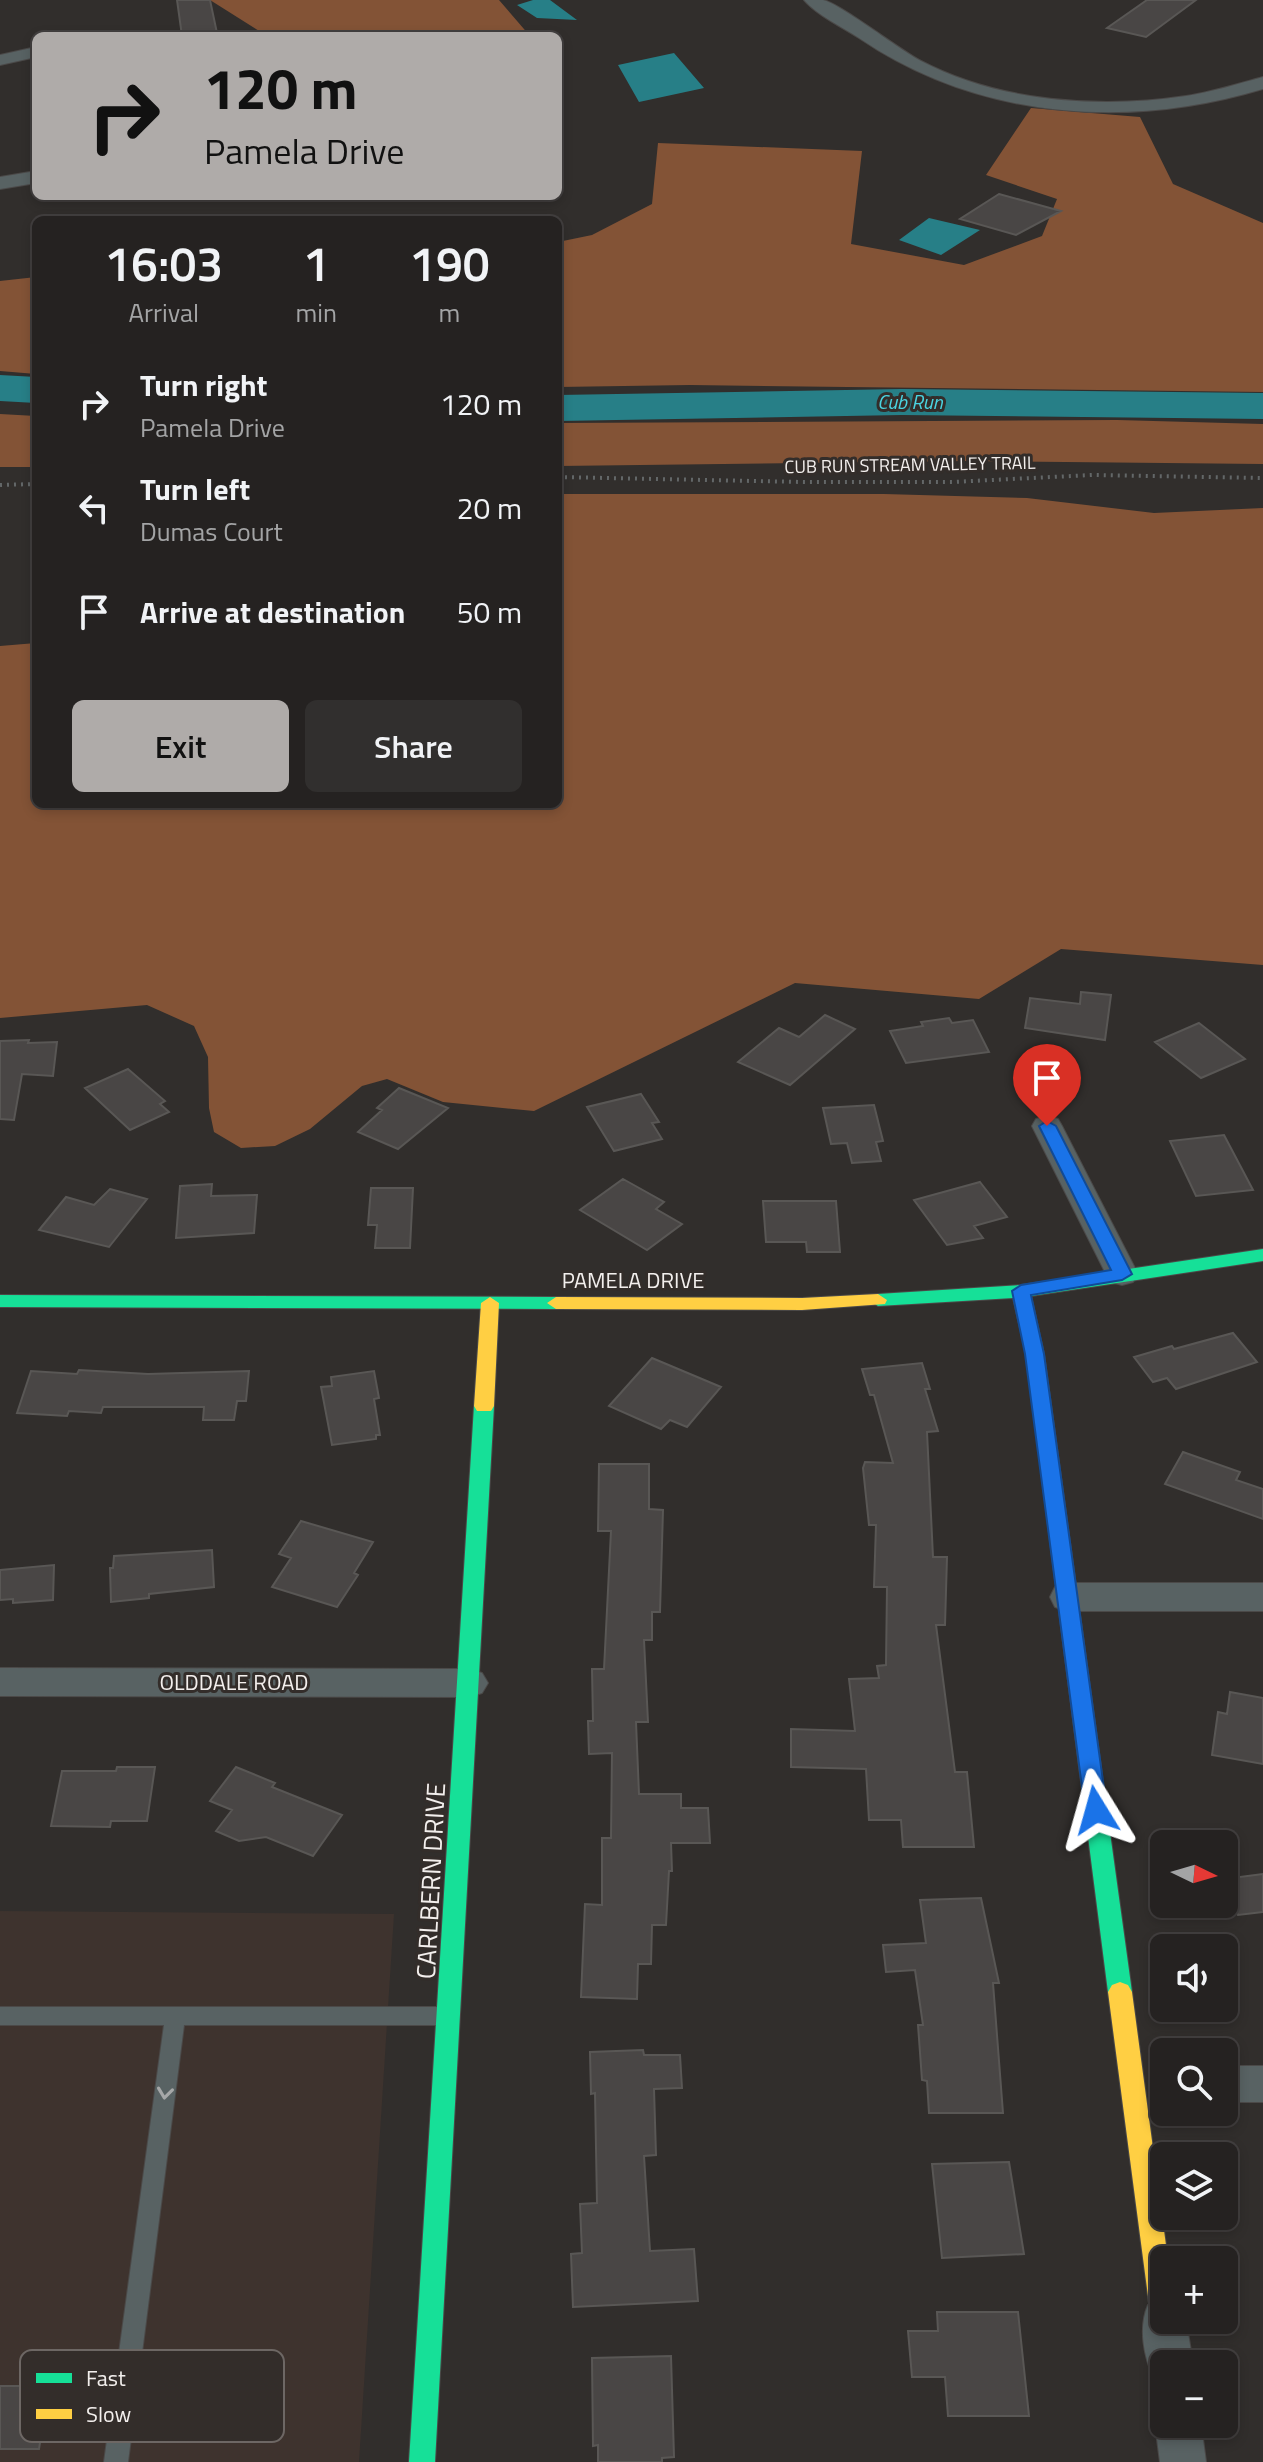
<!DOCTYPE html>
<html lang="en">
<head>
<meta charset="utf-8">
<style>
	:root { --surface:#252221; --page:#312f2e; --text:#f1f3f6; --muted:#a3a4a5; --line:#423f3f; --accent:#afaba9 }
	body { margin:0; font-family:"Titillium Web",sans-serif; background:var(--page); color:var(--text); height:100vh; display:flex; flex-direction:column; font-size:30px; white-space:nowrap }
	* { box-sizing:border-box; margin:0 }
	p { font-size:26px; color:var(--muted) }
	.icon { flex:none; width:44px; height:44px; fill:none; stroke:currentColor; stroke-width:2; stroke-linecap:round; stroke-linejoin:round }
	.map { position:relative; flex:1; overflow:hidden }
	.side { position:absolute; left:32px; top:216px; width:530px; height:592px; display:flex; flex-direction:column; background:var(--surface); border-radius:12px; box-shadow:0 4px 12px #0003,0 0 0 2px var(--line) }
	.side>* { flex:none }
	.guide { position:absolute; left:32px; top:32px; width:530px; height:168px; border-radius:12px; box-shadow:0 4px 12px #0003,0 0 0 2px var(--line); background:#afaba9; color:#111; overflow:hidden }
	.needle { width:52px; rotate:95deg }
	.buttons { position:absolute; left:1150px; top:1830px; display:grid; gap:16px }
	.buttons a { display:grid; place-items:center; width:88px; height:88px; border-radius:12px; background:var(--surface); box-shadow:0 4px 12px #0003,0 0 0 2px var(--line); font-size:40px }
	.pin { position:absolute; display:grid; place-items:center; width:68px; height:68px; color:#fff; margin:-82px -34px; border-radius:50% 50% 50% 0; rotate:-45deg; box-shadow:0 0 8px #0007 }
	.pin .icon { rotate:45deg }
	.me { position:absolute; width:88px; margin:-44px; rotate:352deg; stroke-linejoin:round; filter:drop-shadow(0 0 6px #0008) }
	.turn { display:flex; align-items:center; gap:28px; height:168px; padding:0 40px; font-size:36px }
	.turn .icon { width:104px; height:104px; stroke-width:2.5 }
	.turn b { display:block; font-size:56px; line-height:68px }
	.eta { display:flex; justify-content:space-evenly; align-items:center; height:136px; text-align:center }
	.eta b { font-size:48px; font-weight:600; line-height:56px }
	.button { display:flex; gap:16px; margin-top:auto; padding:16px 40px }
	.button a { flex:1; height:92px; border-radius:12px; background:var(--accent); color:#111; font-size:32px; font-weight:600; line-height:92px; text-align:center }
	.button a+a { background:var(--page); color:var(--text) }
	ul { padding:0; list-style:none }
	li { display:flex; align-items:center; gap:24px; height:104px; padding:0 40px }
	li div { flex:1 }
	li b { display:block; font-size:30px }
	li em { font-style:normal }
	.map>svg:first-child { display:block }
	.built { fill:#3e332e }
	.forest { fill:#835336 }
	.water { fill:#277f87 }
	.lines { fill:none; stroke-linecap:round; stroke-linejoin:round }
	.river { fill:#277f87; fill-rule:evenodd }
	.building { fill:#494645; stroke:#595755; stroke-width:2 }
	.lane-casing { stroke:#4b4948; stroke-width:2 }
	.street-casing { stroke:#4b4948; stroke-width:2 }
	.fast-casing { stroke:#4b4948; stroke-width:2 }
	.slow-casing { stroke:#4b4948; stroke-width:2 }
	.path { stroke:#636768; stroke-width:4; stroke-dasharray:2 5; stroke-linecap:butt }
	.lane { fill:#586263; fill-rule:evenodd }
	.street { fill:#586263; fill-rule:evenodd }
	.fast { fill:#16e098; fill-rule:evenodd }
	.slow { fill:#ffcf43; fill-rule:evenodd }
	.oneway { stroke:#a6a8a8 }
	.route { fill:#1a73e8; stroke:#114b97; stroke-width:2 }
	.labels { text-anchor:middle; stroke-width:6; stroke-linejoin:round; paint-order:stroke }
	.far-street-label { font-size:18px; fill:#f3efed; stroke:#332d2a }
	.far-water-label { font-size:20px; font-style:italic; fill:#4ad4e1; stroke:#332d2a }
	.street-label { font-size:22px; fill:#f3efed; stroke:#332d2a }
	.near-street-label { font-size:26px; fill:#f3efed; stroke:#332d2a }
	.key { fill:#332d2a; stroke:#6d6764; stroke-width:2 }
	.key-label { font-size:22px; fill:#f3efed }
</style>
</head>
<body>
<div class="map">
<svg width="1263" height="2462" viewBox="0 0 1263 2462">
	<rect width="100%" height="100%" fill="#312e2c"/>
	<!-- built -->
	<path class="built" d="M0,1911L394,1914L359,2462H0Z"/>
	<!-- forest -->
	<path class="forest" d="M210,0H499L530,36H267Z
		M1031,108L1140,117L1173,184L1263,223V392L690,385L558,387V242L592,235L652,204L658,143L862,151L851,244L964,265L1042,236L1057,199L986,175Z
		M36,277V374L0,371V281Z
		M0,414L36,416V467H0Z
		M1117,420L1263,424V464L969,461L558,466V423Z
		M558,494H884L1027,498L1154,513L1263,508V965L1061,949L979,999L795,983L534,1111L443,1102L387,1079L362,1086L310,1129L275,1146L241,1148L214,1132L209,1108L208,1057L194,1026L147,1005L0,1018V646L36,643V804H558Z"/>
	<!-- water -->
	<path class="water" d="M533,0H550L577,20L537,18L517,5Z
		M674,53L704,88L639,102L618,65Z
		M929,218L980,230L941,255L899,240Z"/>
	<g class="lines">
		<!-- river -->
		<path class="river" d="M0,375L36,377V403L0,401Z
			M902,389L1263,393V419L902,415L558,421V395Z"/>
	</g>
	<!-- building -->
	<path class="building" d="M177,0H210L217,33H212L213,36H182Z
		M1196,0L1146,37L1107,28L1147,0Z
		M999,194L1061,211L1016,235L960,219Z
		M1081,992L1111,995L1105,1040L1025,1028L1030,998L1080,1004Z
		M825,1015L855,1029L790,1085L738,1062L779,1028L799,1037Z
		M949,1018L952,1023L973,1020L989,1052L906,1063L890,1031L923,1026L921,1022Z
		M1199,1023L1245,1059L1201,1078L1155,1042Z
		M29,1040L28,1043L57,1042L53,1076L22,1074L14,1120L0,1119V1041Z
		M128,1069L165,1101L160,1104L169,1112L130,1130L85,1088Z
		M399,1088L448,1108L398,1149L358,1132L382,1110L377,1108Z
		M641,1094L659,1122L652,1123L662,1139L614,1151L587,1107Z
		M874,1105L883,1141L876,1142L881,1161L852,1163L847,1143L831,1144L823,1108Z
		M1224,1135L1253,1190L1196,1196L1170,1141Z
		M623,1179L664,1202L656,1209L682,1224L647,1250L580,1210Z
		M980,1182L1007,1217L974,1226L983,1238L947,1245L914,1200Z
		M212,1184L211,1196L257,1195L254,1233L176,1238L180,1186Z
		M371,1188H413L410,1248H375L377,1225H368Z
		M110,1189L147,1199L109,1247L39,1230L66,1197L94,1205Z
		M763,1201H836L840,1252H807L806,1242H766Z
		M1233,1333L1257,1362L1176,1389L1167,1378L1153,1382L1134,1357L1172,1346L1174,1349Z
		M652,1358L721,1387L687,1427L670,1420L661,1429L609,1406Z
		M922,1363L930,1389H925L938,1431L927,1432L933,1557H947L945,1625H936L955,1772H967L974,1847H903L901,1820H869L866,1769L791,1767V1729L855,1731L849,1679L879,1678L877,1666L886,1665L887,1587H874L876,1525H869L863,1468L865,1462L893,1463L874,1395H870L862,1369Z
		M79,1370L148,1374L249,1371L246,1401H237L234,1420H203L204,1407H103L101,1413L69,1411L67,1416L17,1413L31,1371L77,1374Z
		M374,1371L379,1398L374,1399L380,1435H376V1439L332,1445L321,1387L332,1386L331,1377Z
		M1183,1452L1240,1472L1236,1480L1263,1489V1519L1165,1484Z
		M599,1464H649V1509L663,1510L660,1612H652V1640H644L648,1722H636L639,1794H681V1808H708L710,1843H671L672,1871H669L666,1925H652L651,1964H638L637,1999L581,1997L585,1904L602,1905V1838H611L612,1753L589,1754L588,1721H593L592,1669H604L611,1531H598Z
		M301,1521L373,1542L354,1573L358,1575L337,1607L272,1587L291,1558L279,1554Z
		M212,1550L214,1587L149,1594V1598L111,1602L110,1568H113L114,1556Z
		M54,1565L53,1600L13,1603V1599L0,1600V1570Z
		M1230,1692L1263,1698V1764L1212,1755L1218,1712L1227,1714Z
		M117,1767H155L147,1821H111L110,1827L51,1826L62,1771H116Z
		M236,1767L275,1783L272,1787L342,1815L313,1856L266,1837L239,1841L216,1831L232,1810L210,1801Z
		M1263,1874V1912L1238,1915L1224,1879Z
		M981,1898L999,1983H993L1003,2113H929L927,2081L922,2080L918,2025H923L915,1970L886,1972L883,1945L926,1943L920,1900Z
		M643,2050L644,2055H680L682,2088L654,2089L656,2155L644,2156L650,2251L694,2249L698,2301L573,2307L571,2254L582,2253L580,2204L597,2203L595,2093L591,2094L590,2052Z
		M1009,2162L1024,2254L942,2258L932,2164Z
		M937,2312H1018L1029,2416H948L945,2377H912L908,2331H938Z
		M671,2356L674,2457L662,2458V2462H598V2445L593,2446L592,2358Z
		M0,2386H49L39,2449H0Z"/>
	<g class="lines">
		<defs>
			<path id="lane" d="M0,2007H439L446,2010L449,2016L446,2022L439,2025H184L128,2462H104L164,2025H0Z"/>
			<path id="street" d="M804,0C810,0 817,0 823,0C839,3 900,50 921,61C999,102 1100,109 1186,96C1212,92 1237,84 1263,77V89C1127,130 978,119 859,38C842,27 817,15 804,0Z
				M36,47V57L0,65V55Z
				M36,171V183L0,189V177Z
				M1047,1116L1058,1119L1062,1126L1138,1274L1133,1282L1122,1285L1111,1282L1106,1274L1032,1126L1036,1119Z
				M1068,1583H1263V1611H1068L1055,1607L1050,1597L1055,1587Z
				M0,1668L469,1669L482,1673L488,1683L482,1693L469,1697L0,1696Z
				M1224,2066H1263V2102H1224Z
				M1164,2299V2320H1186L1193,2364H1164V2383L1154,2379C1144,2357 1138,2328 1148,2305Z
				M1164,2408V2424H1201L1206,2462H1160L1155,2424Z"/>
			<path id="fast" d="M1263,1249V1261L1031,1296L1044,1354L1132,1992L1128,1999L1120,2002L1112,1999L1108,1992L1026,1354L1013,1298L878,1306L869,1300L878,1294L1021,1285Z
				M0,1295L556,1297L565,1303L556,1309L0,1307Z
				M484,1399L491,1401L494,1406L435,2462H409L474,1406L477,1401Z"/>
			<path id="slow" d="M878,1294L887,1300L885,1304L802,1310L556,1309L547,1303L556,1297L802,1298Z
				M490,1297L499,1303L494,1406L491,1411H477L474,1406L481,1303Z
				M1120,1982L1128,1985L1132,1992L1168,2260H1164V2320H1176L1173,2327L1164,2331L1155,2327L1151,2319L1108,1992L1112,1985Z"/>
		</defs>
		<!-- lane casing -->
		<use href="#lane" class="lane-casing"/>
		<!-- street casing -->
		<use href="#street" class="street-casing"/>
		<!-- fast casing -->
		<use href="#fast" class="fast-casing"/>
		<!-- slow casing -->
		<use href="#slow" class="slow-casing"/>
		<!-- path -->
		<path class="path" d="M558,477L804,482H952L1092,475L1263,478
			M0,485L36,484"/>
		<!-- lane -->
		<use href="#lane" class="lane"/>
		<!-- street -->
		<use href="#street" class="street"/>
		<!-- fast -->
		<use href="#fast" class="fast"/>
		<!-- slow -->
		<use href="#slow" class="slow"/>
	</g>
	<!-- one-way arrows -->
	<defs><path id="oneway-chevron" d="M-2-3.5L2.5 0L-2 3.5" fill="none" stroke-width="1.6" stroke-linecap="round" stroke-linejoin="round" transform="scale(2)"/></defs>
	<use class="oneway" href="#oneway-chevron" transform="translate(165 2093) rotate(97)"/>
	<!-- route -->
	<path class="route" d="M1047,1121L1056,1126L1132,1274L1122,1280L1031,1295L1044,1354L1107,1810L1104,1816L1096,1819L1088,1816L1085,1810L1025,1354L1012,1291L1021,1285L1111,1270L1039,1126Z"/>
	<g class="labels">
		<!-- far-street labels -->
		<g class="far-street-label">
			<text transform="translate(910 465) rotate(-1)" y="6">CUB RUN STREAM VALLEY TRAIL</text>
		</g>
		<!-- far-water labels -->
		<g class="far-water-label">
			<text x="910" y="409">Cub Run</text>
		</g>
		<!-- street labels -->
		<g class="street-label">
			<text x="633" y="1288">PAMELA DRIVE</text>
			<text x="234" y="1690">OLDDALE ROAD</text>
		</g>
		<!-- near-street labels -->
		<g class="near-street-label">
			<text transform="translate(431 1881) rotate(-87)" y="9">CARLBERN DRIVE</text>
		</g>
	</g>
	<!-- legend -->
	<rect x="20" y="2350" width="264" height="92" rx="12" class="key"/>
	<rect x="36" y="2373" width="36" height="10" fill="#16e098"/>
	<rect x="36" y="2409" width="36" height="10" fill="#ffcf43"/>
	<g class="key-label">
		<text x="86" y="2386">Fast</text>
		<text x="86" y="2422">Slow</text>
	</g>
</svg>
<div class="buttons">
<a><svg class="needle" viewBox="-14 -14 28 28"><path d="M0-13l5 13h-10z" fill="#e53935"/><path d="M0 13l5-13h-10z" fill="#a3a4a5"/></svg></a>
<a><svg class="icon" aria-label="sound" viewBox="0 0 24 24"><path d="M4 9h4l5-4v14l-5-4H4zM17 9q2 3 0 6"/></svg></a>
<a><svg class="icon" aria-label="search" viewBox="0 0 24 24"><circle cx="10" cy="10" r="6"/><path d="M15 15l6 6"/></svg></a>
<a><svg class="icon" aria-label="layers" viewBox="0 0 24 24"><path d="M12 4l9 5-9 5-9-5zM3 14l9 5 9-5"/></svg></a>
<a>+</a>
<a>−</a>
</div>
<div class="pin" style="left:1047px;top:1126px;background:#d93025"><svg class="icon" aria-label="arrive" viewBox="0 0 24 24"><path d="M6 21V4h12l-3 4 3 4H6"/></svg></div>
<svg class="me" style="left:1096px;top:1810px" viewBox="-20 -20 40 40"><path d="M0-17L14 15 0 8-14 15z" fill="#1a73e8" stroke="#fff" stroke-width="4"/></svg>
<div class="guide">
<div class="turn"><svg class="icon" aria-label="right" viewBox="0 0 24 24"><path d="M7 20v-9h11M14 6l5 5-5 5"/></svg><div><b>120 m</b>Pamela Drive</div></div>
</div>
<section class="side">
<div class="eta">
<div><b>16:03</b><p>Arrival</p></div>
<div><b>1</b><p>min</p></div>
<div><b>190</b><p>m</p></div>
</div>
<ul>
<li><svg class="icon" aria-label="right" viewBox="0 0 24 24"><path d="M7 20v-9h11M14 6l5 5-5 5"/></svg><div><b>Turn right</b><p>Pamela Drive</p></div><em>120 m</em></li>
<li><svg class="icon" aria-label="left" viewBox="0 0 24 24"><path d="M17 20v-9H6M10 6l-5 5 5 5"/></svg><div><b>Turn left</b><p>Dumas Court</p></div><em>20 m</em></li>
<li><svg class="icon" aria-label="arrive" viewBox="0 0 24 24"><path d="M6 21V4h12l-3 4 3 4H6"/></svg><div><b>Arrive at destination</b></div><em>50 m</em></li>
</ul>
<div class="button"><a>Exit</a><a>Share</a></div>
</section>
</div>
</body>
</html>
